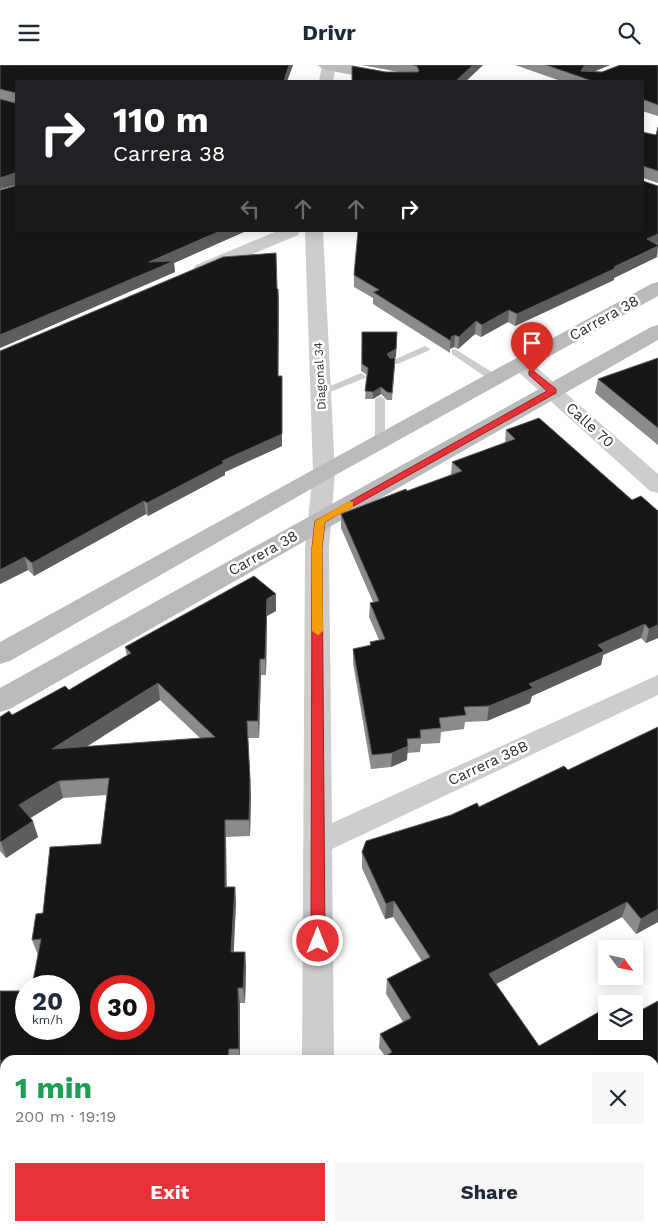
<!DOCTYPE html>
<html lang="en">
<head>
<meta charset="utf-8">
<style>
	:root { --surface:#fff; --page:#f6f6f7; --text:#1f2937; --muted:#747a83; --accent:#e73238 }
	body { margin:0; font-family:"Work Sans",sans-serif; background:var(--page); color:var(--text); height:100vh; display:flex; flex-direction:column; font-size:19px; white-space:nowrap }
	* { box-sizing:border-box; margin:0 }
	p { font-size:16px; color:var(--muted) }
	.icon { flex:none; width:28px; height:28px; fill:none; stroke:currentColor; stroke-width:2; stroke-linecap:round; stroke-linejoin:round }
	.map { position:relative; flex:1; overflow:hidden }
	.sheet { position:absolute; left:0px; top:990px; width:659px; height:176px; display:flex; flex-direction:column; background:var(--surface); border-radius:15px 15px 0 0; box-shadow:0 2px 12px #0003 }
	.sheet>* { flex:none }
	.banner { position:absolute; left:15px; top:15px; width:629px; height:152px; border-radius:0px; box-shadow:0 2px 12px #0003; background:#202124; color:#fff; overflow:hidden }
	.needle { width:32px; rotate:123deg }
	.buttons { position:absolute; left:598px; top:875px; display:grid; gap:10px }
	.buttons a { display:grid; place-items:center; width:45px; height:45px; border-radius:0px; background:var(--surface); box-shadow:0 2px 12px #0003; font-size:25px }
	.speed { position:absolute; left:15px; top:910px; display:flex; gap:10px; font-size:25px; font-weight:700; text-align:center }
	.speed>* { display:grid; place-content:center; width:65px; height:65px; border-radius:50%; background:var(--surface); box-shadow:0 2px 12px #0003; line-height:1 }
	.speed small { font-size:12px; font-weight:400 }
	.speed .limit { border:8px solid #d22; background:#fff; color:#111 }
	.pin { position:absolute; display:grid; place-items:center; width:42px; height:42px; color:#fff; margin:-51px -21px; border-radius:50% 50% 50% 0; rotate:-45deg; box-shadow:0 0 5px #0007 }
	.pin .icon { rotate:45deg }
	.me { position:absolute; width:55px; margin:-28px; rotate:0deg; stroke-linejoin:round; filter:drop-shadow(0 0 4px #0008) }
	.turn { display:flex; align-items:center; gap:18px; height:105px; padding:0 15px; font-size:22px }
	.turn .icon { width:65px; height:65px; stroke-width:2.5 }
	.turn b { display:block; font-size:35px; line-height:42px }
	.lanes { display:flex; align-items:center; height:48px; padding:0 15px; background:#0003; justify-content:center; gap:25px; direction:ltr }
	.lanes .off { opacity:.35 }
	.round { display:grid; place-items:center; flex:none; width:52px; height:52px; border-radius:0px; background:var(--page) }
	.headline { display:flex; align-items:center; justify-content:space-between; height:85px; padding:0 15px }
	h1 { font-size:30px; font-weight:700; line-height:38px; color:#1e9e55 }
	.primary-button { display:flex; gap:10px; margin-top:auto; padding:10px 15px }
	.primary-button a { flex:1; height:58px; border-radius:0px; background:var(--accent); color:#fff; font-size:20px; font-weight:700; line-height:58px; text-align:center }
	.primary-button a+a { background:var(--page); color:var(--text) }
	header { display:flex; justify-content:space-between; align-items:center; height:65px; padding:0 15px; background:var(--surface); font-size:22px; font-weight:700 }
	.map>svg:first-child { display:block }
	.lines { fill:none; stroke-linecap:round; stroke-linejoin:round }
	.lane { fill:#cdcdcd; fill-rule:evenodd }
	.street { fill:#cdcdcd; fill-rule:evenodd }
	.secondary { fill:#bababa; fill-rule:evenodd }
	.wall { fill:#8b8b8b; fill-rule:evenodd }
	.shaded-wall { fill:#5d5d5d }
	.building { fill:#171717; stroke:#5d5d5d; fill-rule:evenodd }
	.route { fill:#e73238; stroke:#962024 }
	.slow { fill:#f59e0b }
	.labels { text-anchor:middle; stroke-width:5; stroke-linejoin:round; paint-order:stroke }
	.far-street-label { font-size:12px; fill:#303030; stroke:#fff }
	.street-label { font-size:15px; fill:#303030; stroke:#fff }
</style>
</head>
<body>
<header><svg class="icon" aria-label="menu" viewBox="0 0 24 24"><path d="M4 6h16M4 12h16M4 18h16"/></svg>Drivr<svg class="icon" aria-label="search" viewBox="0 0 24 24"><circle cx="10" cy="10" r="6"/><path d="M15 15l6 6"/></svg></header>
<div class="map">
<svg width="658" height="1166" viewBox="0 0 658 1166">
	<rect width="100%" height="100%" fill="#fff"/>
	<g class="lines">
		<!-- lane -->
		<path class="lane" d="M425,281L430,284L428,286L397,299H391L389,297Z
			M455,284L498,311V315H490L452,289V285Z
			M361,308L366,311L365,313L325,329L321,330L316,327Z
			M380,331L385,334V377L380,380L375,377V334Z"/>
		<!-- street -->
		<path class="street" d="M322,0H336L333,16H319Z
			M277,166H300L298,170L208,208L202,209L196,208L193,204L196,200Z
			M305,166H323L335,407L329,483L332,758L658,610V630L332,784L334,995H302L305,483L313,407Z
			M521,293L528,295L658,409V428L650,426L514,303L511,299L514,295Z
			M299,1161H335V1166H299Z"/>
		<!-- secondary -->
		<path class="secondary" d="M318,0H350L409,11L415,13L417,16H386L326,5L321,3Z
			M658,217V231L332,412L10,596L0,599V577L651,219Z
			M658,260V275L10,644L0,647V623L651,262Z"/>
	</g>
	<!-- wall -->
	<path class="wall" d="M0,0H293L287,16H16V166H246L174,198L175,207L0,283V125L15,121V120L0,124V34L7,36L0,34Z
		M361,0H483L466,16H352L386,7H399Z
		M515,0H610L594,7H602L658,0V51L642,46V16H561Z
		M658,62V118L643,113L658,180L657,192L614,213V215L515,261L508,257L481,272L475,269L458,284L454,282L450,284V288L373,239V233L354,222V210L642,67L656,70Z
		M277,224H278L279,236L278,311H282V381L225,407V410L148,451L146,449L34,511L28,505L0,519Z
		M362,267H397L396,292L394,293L395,301L392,335H387L381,329L373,334H365L367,310L361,306Z
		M658,293V380L595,328L598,314Z
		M539,353L658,573L646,578L641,573L603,590L601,600L532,631L530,638L487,656L465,657L464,664L441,667L440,678L421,679L420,687L407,688V695L391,702L371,704L353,598V584L370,581V577L379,575L369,552L370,538L373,537L341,463V449L451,410L452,397L505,378L506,365Z
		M276,546L267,551L266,610H261L259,673H248L251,731L250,771L226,772V822H235L236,838L233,887H245L246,902L245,938H240V995H5L230,1161V1166H0V926L26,964L38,890L32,875L43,848L101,779L107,730L63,733L30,753L38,772L6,793L0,786V652L12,650L69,625L127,591L125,582ZM160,635L200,673L86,682Z
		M658,662V857L636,869L622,852L496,919L539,981L606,943V966H634V945L636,948L658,936V1146L654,1149V995H384L385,991L379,983L380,969L403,957L386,929L387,914L422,896L393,852L385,854L362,803V787L366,776L451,750L477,738L479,742L564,701L568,705Z
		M417,1161H610L602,1166H420Z"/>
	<!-- shaded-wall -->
	<path class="shaded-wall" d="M289,0H293L287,16H284Z
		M473,0H483L466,16H456Z
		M586,0H610L582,11L581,6L584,1Z
		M15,108L16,120L0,124V113Z
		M220,166H246L174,198L175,207L0,283V270L149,197Z
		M658,169V179L647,174Z
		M658,181L657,192L614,213V215L515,261L517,249Z
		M278,224L279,236L278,324Z
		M509,245L508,257L481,272L482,260Z
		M476,256L475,269L458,284L459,272Z
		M397,267L396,292L387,297V289Z
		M455,270L454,282L450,284L451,272Z
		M282,311V381L225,407V410L148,451L147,438L222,396Z
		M381,322V329L373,334V327Z
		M144,436L146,449L34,511L32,498Z
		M25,492L28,505L0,519V505Z
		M276,529V546L267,551L266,610L265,594L267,534Z
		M645,559L641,573L603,590L601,600L532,631L530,638L487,656L489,641L598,580Z
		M658,560V573L646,578L649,564Z
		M260,594L261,610L259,673L258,656Z
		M158,618L160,635L56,701L52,684Z
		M247,656L251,731L250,771L249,755Z
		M408,681L407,695L391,702L392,688Z
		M59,716L63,733L24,757L19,740Z
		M225,755L226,772L227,838L225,822Z
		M33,756L38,772L6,793L1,777Z
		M235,822L236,838L233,902L231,887Z
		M394,836L393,852L385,854L386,839Z
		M627,837L622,852L487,924L489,909Z
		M658,844V857L636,869L641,854Z
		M245,887L246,902L245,938L243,923Z
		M238,923L240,938V995L239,984Z
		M658,1138V1146L654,1149V1145L657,1139Z
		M228,1161H230V1166H228Z
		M596,1161H610L602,1166H588Z"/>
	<!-- building -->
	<path class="building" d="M0,0H289L284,16H16V166H220L149,197L174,196L0,270V125L15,121V108L0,113V34L15,38L16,28L0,24Z
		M413,0H473L456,16H352V1L386,7H418L419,6L417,1Z
		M546,0H586L584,1L581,6L602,7L620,0H658V40L642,34V16H592Z
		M658,62V106L643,101V116L658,121V169L647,174L658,180V181L614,202L616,203L517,249L509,245L482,260L476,256L459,272L455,270L451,272V276L373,227L379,225L354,210L358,166H642V67L656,70Z
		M276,188L277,224H278V311H282V369L222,396L224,398L147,438L144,436L32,498L25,492L0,505V286L223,192Z
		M362,267H397L396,284L387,289L390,293H395L392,328L387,327L381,322L373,327L365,326L368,303L362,299Z
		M658,293V363L598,314Z
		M539,353L632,435L641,431L658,446V560L649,564L645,559L598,580L604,586L529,619L533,623L489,641L464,642L466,650L439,653L441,663L420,665L421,673L407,674L408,681L392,688L372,690L353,584L371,580L370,577L385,574L370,538L379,536L341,449L406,424L407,426L462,406L452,397L515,374L506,365Z
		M254,511L276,529L267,534L265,594H260L258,656H247L250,715L249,755H225V822H235L231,887H245L243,923H238L239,984H229L228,995H5V1161H228L227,1164H223V1166H0V1003L1,995H0V926H26V964H69V921H32L41,874L32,875L36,849L43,848L50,782L101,779L109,713L59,716L19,740L33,756L1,777L0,776V652L9,646L12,650L65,621L69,625L131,588L125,582ZM158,618L215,672L52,684ZM101,921H144V964H101Z
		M658,662V844L641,854L627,837L489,909L539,981L606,943V966H634V945L636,948L658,936V1138L657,1139L654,1135V995H386L384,992L392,987L380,969L411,953L387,914L430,892L394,836L386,839L362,787L366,776L451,750L477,738L479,742L564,701L568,705Z
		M624,933L629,939H614Z
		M426,1161H596L588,1166H429Z"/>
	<!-- route -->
	<path class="route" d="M532,305L556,324V328L325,457L322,483L325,876L323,880L318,882L313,880L311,876L312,483L315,456L547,326L529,310V306Z"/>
	<!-- slow -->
	<path class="slow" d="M349,436L353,437V442L325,457L322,483L323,566L318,570L312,566V483L315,456Z"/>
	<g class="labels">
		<!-- far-street labels -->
		<g class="far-street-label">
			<text transform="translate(320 311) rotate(-93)" y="4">Diagonal 34</text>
		</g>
		<!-- street labels -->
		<g class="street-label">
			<text transform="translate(604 253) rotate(-29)" y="5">Carrera 38</text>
			<text transform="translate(590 360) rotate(42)" y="5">Calle 70</text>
			<text transform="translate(263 488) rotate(-29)" y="5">Carrera 38</text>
			<text transform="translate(488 698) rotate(-25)" y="5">Carrera 38B</text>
		</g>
	</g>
</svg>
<div class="buttons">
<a><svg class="needle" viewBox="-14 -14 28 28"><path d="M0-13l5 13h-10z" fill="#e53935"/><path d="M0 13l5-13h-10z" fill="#747a83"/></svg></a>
<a><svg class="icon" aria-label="layers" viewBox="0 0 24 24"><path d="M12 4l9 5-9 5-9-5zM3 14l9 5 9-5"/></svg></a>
</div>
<div class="speed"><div>20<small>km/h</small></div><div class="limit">30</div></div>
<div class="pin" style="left:532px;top:308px;background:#d93025"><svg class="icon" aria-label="arrive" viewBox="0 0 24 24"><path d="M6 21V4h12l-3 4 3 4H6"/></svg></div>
<svg class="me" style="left:318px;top:876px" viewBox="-20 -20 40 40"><circle r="17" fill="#e73238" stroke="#fff" stroke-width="3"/><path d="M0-11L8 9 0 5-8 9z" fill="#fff"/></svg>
<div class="banner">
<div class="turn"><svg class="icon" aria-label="right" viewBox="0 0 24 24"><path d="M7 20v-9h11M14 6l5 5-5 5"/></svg><div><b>110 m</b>Carrera 38</div></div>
<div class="lanes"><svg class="icon off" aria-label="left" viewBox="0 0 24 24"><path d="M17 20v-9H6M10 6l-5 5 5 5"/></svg><svg class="icon off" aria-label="ahead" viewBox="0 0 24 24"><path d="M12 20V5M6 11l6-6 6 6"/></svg><svg class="icon off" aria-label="ahead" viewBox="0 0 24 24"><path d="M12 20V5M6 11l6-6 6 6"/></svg><svg class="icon" aria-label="right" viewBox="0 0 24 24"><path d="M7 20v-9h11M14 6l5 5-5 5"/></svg></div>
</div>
<section class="sheet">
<div class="headline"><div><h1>1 min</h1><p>200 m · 19:19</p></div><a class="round"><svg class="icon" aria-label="close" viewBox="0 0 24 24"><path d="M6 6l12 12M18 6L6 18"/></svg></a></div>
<div class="primary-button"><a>Exit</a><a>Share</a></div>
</section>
</div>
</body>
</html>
